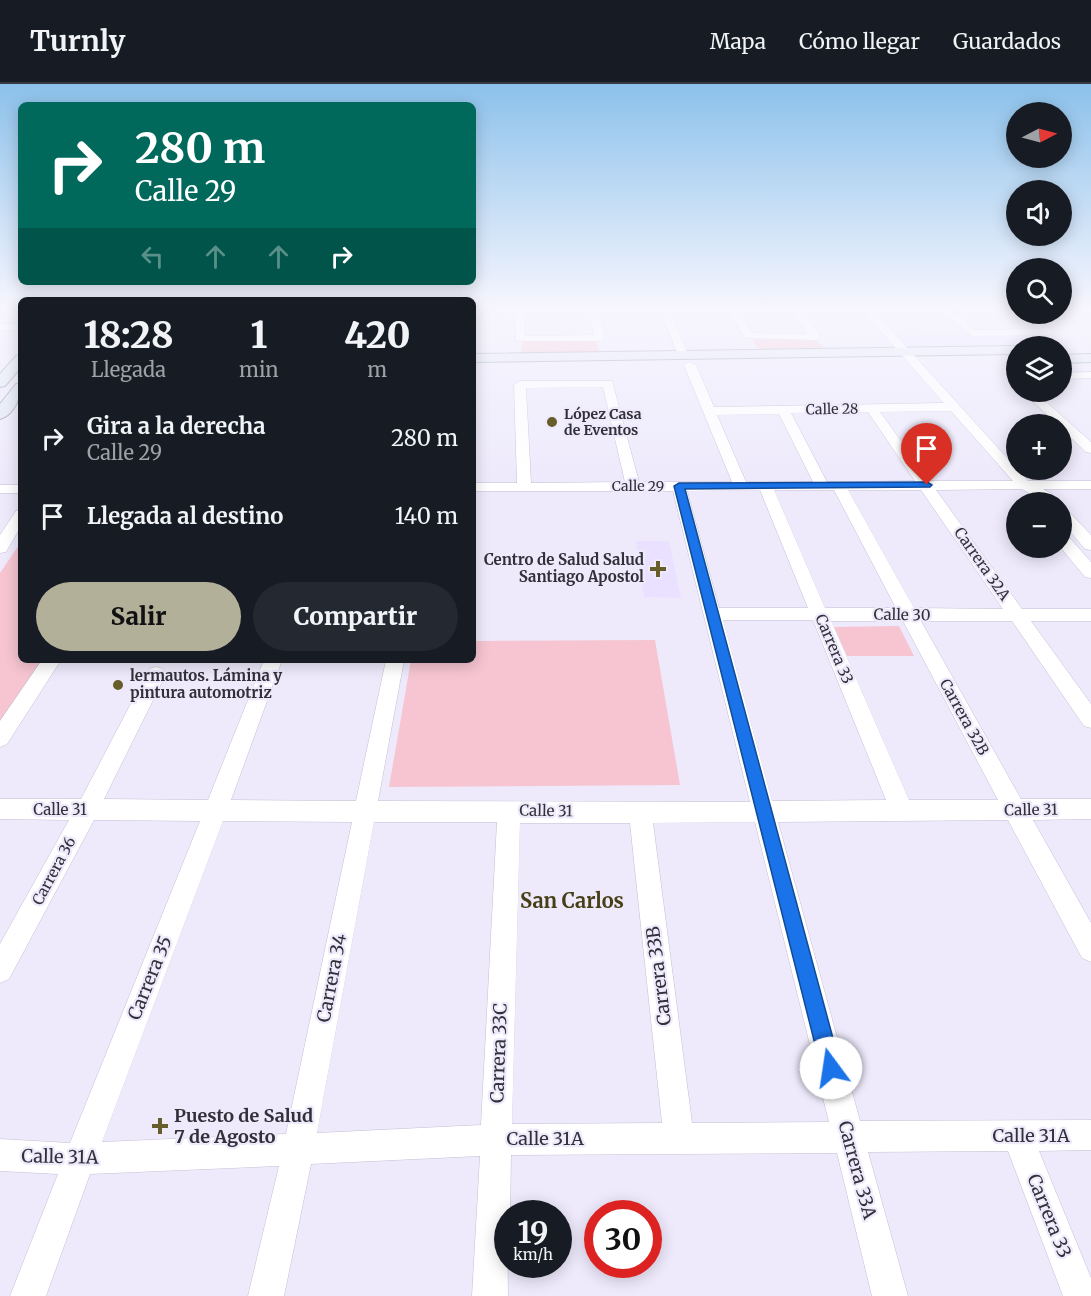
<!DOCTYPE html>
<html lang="es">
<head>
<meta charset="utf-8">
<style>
	:root { --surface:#171b24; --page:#242831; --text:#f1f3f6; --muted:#9ea1a6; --line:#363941; --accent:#b3b09a }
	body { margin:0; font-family:Merriweather,serif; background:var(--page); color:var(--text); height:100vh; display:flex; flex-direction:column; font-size:22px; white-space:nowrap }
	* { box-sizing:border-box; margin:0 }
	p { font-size:20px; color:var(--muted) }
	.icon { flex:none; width:33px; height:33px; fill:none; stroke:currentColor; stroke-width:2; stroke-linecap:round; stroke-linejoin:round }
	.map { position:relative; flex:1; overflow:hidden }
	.panel { position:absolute; left:18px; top:213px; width:458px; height:366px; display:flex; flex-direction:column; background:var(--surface); border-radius:9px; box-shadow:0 3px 15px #0003 }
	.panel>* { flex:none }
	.guide { position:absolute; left:18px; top:18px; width:458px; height:183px; border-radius:9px; box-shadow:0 3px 15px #0003; background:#00695c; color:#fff; overflow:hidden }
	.needle { width:39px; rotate:84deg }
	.controls { position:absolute; left:1006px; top:18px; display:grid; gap:12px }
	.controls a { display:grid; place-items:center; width:66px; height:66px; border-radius:50%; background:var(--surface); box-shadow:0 3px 15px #0003; font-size:30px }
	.speed { position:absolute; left:494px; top:1116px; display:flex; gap:12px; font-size:30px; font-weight:700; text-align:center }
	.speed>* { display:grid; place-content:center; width:78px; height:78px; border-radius:50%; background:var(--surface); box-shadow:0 3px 15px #0003; line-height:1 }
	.speed small { font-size:15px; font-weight:400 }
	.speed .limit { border:9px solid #d22; background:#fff; color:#111 }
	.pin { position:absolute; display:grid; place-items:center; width:51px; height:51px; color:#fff; margin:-62px -26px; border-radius:50% 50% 50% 0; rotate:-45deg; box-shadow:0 0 6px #0007 }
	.pin .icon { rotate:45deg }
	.me { position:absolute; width:66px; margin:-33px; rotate:346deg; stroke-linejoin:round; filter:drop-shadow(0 0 4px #0008) }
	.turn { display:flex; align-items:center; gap:21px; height:126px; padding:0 18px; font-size:27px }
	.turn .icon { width:78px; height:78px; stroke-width:2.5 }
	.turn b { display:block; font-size:42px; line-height:51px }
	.lanes { display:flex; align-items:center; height:57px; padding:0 18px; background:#0003; justify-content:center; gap:30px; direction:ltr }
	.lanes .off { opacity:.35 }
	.eta { display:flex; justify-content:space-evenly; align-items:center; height:102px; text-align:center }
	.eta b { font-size:36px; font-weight:800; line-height:42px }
	.button { display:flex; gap:12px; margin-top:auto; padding:12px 18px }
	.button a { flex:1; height:69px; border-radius:36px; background:var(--accent); color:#111; font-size:24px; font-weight:800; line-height:69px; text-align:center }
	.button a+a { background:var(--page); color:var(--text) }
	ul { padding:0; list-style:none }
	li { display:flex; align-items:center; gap:18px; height:78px; padding:0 18px }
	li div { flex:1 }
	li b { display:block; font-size:22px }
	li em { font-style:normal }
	header { display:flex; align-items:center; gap:36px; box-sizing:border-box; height:84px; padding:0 30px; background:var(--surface); border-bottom:2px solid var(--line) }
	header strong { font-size:28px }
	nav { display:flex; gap:33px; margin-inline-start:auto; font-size:21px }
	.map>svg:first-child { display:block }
	.built { fill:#e9e1ff }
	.green { fill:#f6c5d1 }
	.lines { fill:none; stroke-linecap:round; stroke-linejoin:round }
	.minor-casing { stroke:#c4bfd4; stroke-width:1 }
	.major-casing { stroke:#979dae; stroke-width:2 }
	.minor { fill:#fff; fill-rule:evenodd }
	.major { fill:#e1e8f4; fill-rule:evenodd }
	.route { fill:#1a73e8; stroke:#114b97; stroke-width:1.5 }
	.poi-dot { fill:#675d2a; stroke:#eeeafc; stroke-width:2 }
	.labels { text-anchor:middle; stroke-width:4.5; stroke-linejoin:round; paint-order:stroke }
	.far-street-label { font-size:14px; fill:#323038; stroke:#eeeafc }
	.far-poi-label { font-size:14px; font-weight:bold; fill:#323038; stroke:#eeeafc; text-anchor:start }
	.poi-label { font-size:15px; font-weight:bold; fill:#323038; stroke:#eeeafc; text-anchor:end }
	.street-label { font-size:15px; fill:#323038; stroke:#eeeafc }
	.near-street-label { font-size:18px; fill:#323038; stroke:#eeeafc }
	.near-poi-label { font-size:18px; font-weight:bold; fill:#323038; stroke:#eeeafc; text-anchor:start }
	.near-neighbourhood-label { font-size:20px; font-weight:bold; fill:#463e15; stroke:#eeeafc }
</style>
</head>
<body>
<header>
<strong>Turnly</strong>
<nav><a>Mapa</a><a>Cómo llegar</a><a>Guardados</a></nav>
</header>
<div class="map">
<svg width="1091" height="1212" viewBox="0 0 1091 1212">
	<rect width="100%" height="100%" fill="#eeeafc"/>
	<!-- built -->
	<path class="built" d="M1049,248L1069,265H1062V262H1017L905,268L889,251Z
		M636,457H669L681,514L644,513Z"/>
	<!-- green -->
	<path class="green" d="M751,253L815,254L824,265L758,266Z
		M523,256H596L599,268L521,269Z
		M21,458V576H42L0,639V489Z
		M899,542L914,572H847L834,543Z
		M655,556L680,701L389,703L411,576H472L473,557Z"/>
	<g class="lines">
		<defs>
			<path id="minor" d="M514,224H524L525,252L594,251L588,224H598L605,254L600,257H516Z
				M659,224H669L688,271L687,273L683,274L678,271Z
				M727,224H737L752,249L808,250L790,224H800L821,253L816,256L745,254Z
				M860,224H871L1028,397H1091V405H1043L1052,410L1059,418H1044L1022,405L936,406L1022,525H1091V537H1031L1091,620V644L1084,642L1012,537H921L1021,715H1091V735L1033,736L1091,839V878L1082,874L1008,736L778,738L860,1037L1091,1036V1066L1039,1067L1091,1194V1212H1063L1008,1067L868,1068L908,1212H872L837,1069L511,1071L510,1130H507L508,1212H472L480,1072L311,1080L284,1212H248L279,1082L90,1090L46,1212H10L58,1090L0,1087V1055L70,1059L200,737L94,736L9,895L0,899V860L69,736L0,735V715H81L149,585L156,583L163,585L166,590L104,715L208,716L264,576H282L231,716L356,717L386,576H404L378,717L750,718L673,407H472V399H517L514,301L520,297H612L639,398H732L684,281L686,279L690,278L696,281L714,323L944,319ZM603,303L625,398L531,399L526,304ZM951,327L1013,397H930L880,328ZM868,328L915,397L827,398L791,329ZM779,330L813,398H746L717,331ZM760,406L808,524H719L687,407ZM774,406H834L896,524H825ZM848,406H921L1003,525L914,524ZM723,536H813L886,716L772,717ZM831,537H903L998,716H909ZM223,737L352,738L286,1050L102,1058ZM374,738H497L481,1041L317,1049ZM755,738L829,1038L692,1039L653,739ZM520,739H630L662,1039L512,1040Z
				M938,224H949L975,246L1039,245L1020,230H1031L1054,248L1049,251L972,252Z
				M0,240H21V246H0Z
				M1091,288V294L1062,295V289Z
				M1015,291H1017V299L1009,294Z
				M1023,308H1035L1091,358V369L1086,368L1062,345V340H1057Z
				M0,401H21V409H0Z
				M1062,424L1067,426L1091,451V466L1085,465L1062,438Z
				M21,425V442L6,468L0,469V451L16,427Z
				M1062,450L1068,452L1091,478V494L1085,493L1061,464Z
				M42,576H61L7,660L0,663V637Z"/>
			<path id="major" d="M1017,262H1019H1017V270L472,278V270Z
				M1091,270V278L1062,279V271Z
				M21,271V283L5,302L0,303V290L16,272Z
				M21,299C21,312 15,331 0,335V320L16,300Z"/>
		</defs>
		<!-- minor casing -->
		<use href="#minor" class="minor-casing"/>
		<!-- major casing -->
		<use href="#major" class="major-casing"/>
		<!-- minor -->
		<use href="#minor" class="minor"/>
		<!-- major -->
		<use href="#major" class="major"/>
	</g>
	<!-- sky -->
	<linearGradient id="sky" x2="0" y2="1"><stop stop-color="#8cc1eb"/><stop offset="0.57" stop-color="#f7f6fe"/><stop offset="1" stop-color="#f7f6fe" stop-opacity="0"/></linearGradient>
	<rect width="1091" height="394" fill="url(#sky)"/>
	<!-- route -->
	<path class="route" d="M927,398L932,401L930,403L685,405L841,984L838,991L831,994L824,991L821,984L674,402L679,399Z"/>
	<!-- markers -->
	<g class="poi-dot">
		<circle cx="552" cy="338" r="6"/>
		<path d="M655 476h6v6h6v6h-6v6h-6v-6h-6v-6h6z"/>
		<circle cx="118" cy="601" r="6"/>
		<path d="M157 1033h6v6h6v6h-6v6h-6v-6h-6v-6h6z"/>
	</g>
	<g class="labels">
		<!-- far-street labels -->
		<g class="far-street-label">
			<text transform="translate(832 325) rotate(-1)" y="5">Calle 28</text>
			<text x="638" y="407">Calle 29</text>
		</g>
		<!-- far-poi labels -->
		<g class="far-poi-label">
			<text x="564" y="335">López Casa<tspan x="564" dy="16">de Eventos</tspan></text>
		</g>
		<!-- poi labels -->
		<g class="poi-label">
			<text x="644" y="481">Centro de Salud Salud<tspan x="644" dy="17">Santiago Apostol</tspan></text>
			<text x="130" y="597" text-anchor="start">lermautos. Lámina y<tspan x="130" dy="17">pintura automotriz</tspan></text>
		</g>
		<!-- street labels -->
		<g class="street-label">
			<text transform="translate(982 480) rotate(55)" y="5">Carrera 32A</text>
			<text transform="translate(902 531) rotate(1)" y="5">Calle 30</text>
			<text transform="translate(834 565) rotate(67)" y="5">Carrera 33</text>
			<text transform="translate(964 633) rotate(61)" y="5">Carrera 32B</text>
			<text x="60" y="731">Calle 31</text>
			<text transform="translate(1031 726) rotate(-1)" y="5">Calle 31</text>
			<text transform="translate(546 727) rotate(1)" y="5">Calle 31</text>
			<text transform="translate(54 787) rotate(-62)" y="5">Carrera 36</text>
		</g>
		<!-- near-street labels -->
		<g class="near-street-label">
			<text transform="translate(659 892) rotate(-97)" y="6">Carrera 33B</text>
			<text transform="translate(150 894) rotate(-68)" y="6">Carrera 35</text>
			<text transform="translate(332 894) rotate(-79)" y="6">Carrera 34</text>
			<text transform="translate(499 969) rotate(-88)" y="6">Carrera 33C</text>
			<text x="1031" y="1058">Calle 31A</text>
			<text x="545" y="1061">Calle 31A</text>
			<text transform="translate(60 1073) rotate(1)" y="6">Calle 31A</text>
			<text transform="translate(857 1086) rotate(75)" y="6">Carrera 33A</text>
			<text transform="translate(1049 1132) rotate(68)" y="6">Carrera 33</text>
		</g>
		<!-- near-poi labels -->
		<g class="near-poi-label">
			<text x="174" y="1038">Puesto de Salud<tspan x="174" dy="21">7 de Agosto</tspan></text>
		</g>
		<!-- near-neighbourhood labels -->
		<g class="near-neighbourhood-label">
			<text x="572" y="824">San Carlos</text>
		</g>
	</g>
</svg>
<div class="controls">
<a><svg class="needle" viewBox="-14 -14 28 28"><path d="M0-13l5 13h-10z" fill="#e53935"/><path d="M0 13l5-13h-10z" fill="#9ea1a6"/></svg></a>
<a><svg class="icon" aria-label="sound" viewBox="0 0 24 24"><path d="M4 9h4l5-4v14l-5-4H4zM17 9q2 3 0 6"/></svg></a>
<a><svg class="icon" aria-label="search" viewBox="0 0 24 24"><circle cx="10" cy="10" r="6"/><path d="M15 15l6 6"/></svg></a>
<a><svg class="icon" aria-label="layers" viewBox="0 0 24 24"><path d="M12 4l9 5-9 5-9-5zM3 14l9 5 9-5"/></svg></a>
<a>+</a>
<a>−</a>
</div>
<div class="speed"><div>19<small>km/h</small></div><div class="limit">30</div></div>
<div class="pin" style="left:927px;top:401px;background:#d93025"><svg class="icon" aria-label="arrive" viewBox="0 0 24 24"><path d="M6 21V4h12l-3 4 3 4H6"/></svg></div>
<svg class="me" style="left:831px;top:984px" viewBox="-20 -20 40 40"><circle r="19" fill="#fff"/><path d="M0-13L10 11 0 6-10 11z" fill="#1a73e8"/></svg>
<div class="guide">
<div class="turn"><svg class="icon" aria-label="right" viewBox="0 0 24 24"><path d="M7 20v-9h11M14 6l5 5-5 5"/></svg><div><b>280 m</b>Calle 29</div></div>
<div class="lanes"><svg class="icon off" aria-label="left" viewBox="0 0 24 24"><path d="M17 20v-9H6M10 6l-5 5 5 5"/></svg><svg class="icon off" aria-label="ahead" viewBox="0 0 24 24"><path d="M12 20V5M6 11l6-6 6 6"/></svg><svg class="icon off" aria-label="ahead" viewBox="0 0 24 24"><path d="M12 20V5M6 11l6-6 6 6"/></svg><svg class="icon" aria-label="right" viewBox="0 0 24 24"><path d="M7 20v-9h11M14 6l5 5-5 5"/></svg></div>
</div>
<section class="panel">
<div class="eta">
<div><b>18:28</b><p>Llegada</p></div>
<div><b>1</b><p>min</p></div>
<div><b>420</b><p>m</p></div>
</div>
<ul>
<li><svg class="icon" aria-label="right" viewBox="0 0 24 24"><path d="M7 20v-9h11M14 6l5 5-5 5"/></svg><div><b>Gira a la derecha</b><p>Calle 29</p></div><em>280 m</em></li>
<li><svg class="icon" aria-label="arrive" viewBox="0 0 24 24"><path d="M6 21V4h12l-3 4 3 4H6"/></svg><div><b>Llegada al destino</b></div><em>140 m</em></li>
</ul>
<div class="button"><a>Salir</a><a>Compartir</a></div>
</section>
</div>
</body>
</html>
